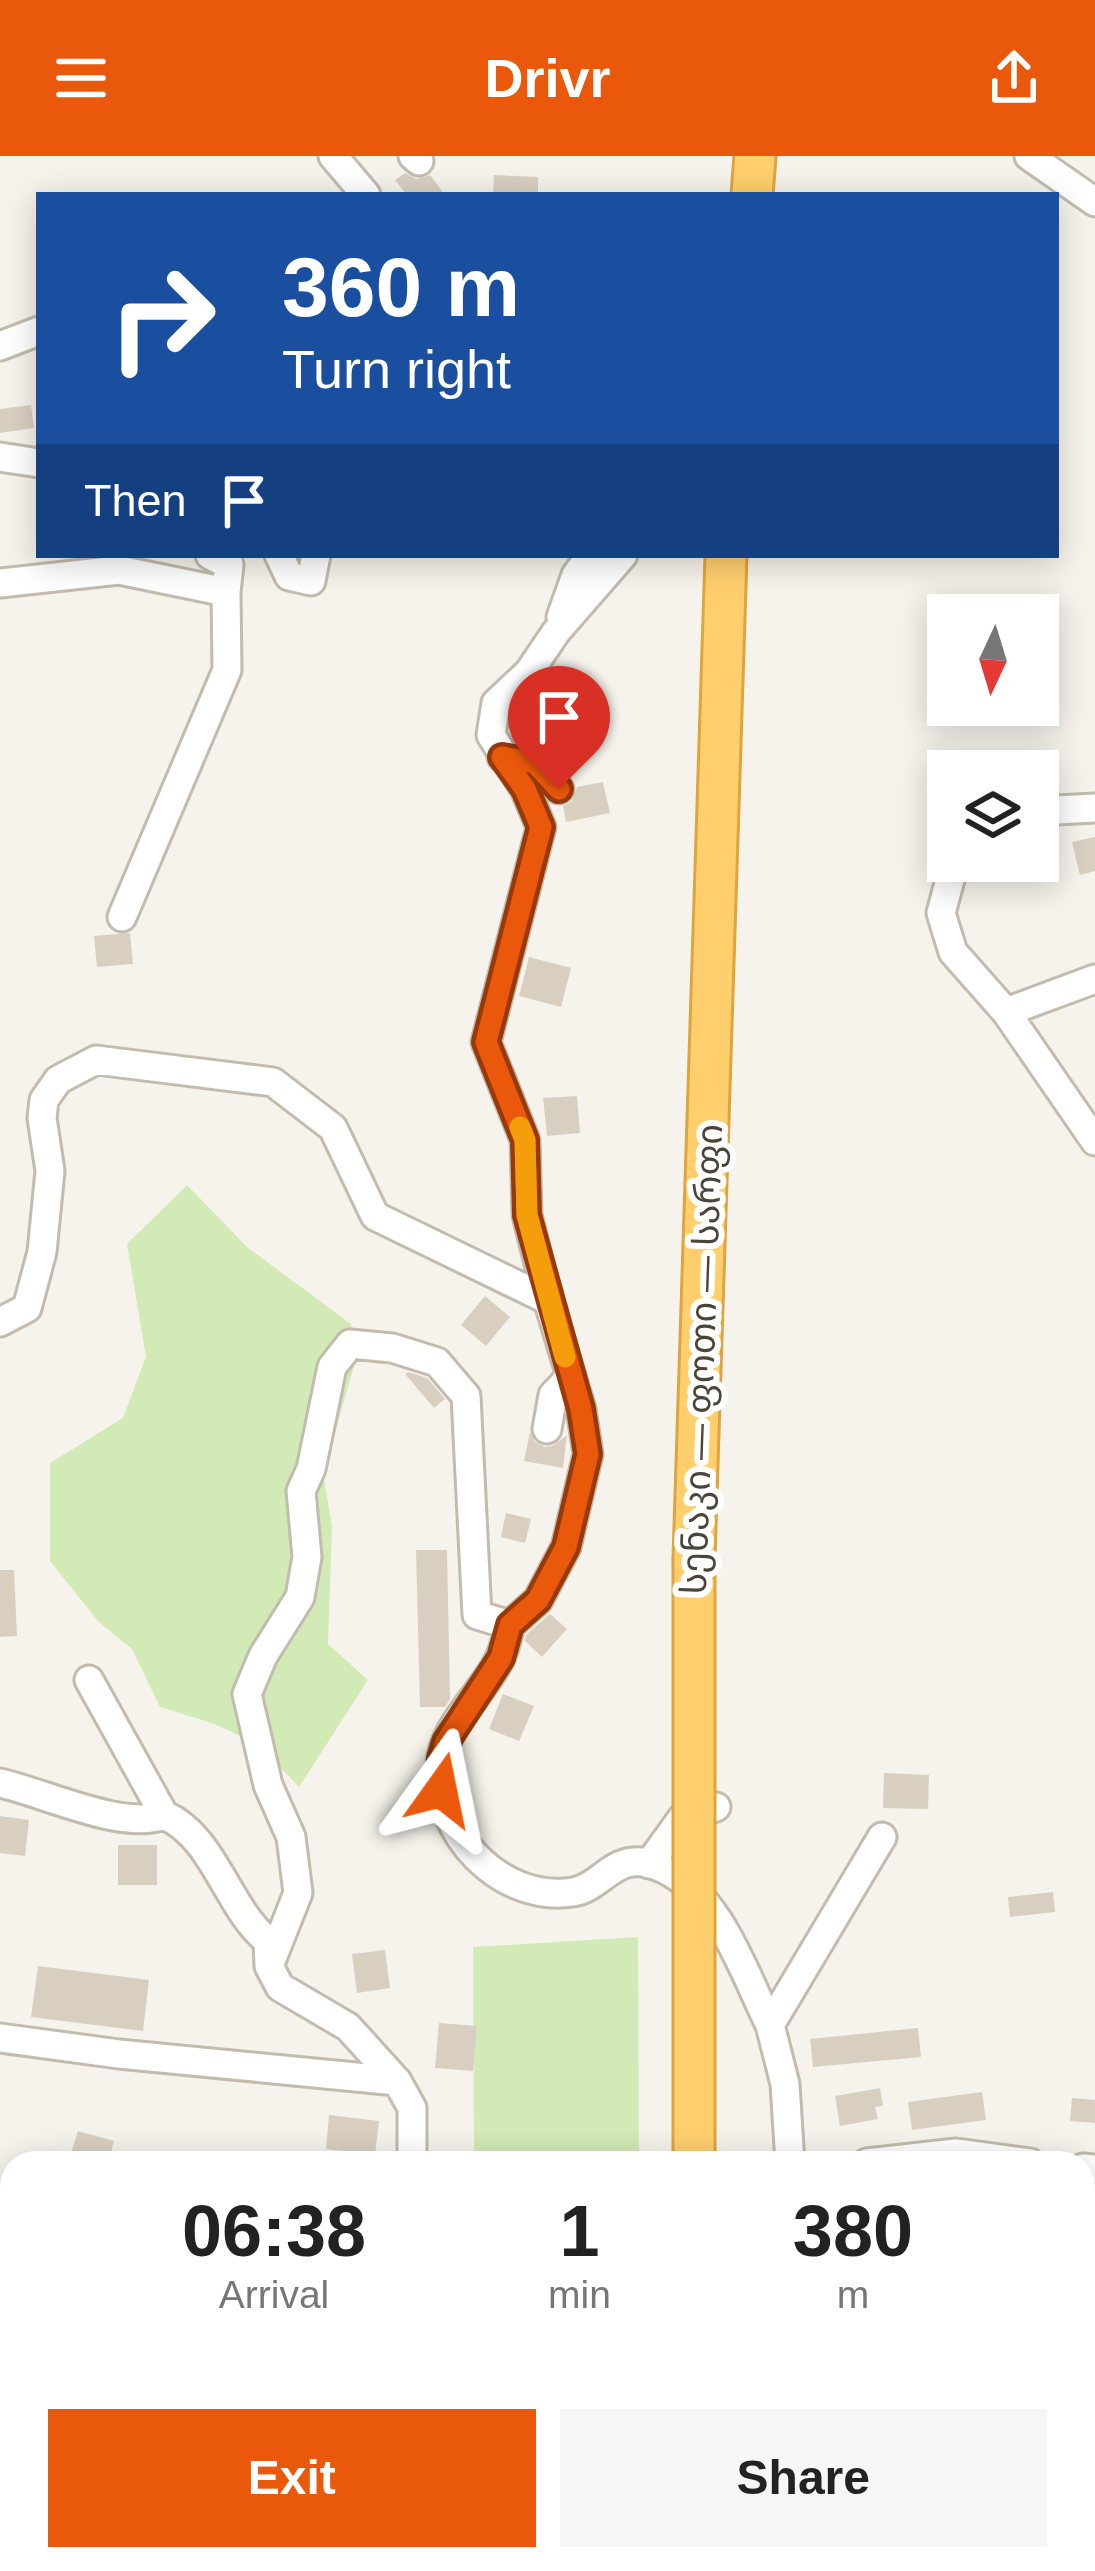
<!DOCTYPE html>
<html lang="en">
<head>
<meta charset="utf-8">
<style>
	:root { --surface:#fff; --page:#f6f6f6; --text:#222; --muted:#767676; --accent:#ea580c }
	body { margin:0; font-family:Arial,"Noto Sans Georgian",sans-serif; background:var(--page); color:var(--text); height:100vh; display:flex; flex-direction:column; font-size:45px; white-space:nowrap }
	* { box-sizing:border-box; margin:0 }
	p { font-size:39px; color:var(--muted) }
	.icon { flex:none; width:66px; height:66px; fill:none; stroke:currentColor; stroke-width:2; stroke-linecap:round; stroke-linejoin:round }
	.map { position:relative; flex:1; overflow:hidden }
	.panel { position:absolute; left:0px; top:1995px; width:1095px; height:420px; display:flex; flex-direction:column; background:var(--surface); border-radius:36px 36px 0 0; box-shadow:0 6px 30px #0003 }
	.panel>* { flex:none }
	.guide { position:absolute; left:36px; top:36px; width:1023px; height:366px; border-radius:0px; box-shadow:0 6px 30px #0003; background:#1a4fa0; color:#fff; overflow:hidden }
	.needle { width:78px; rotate:184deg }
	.controls { position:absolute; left:927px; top:438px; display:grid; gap:24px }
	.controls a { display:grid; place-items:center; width:132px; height:132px; border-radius:0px; background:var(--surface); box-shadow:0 6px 30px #0003; font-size:60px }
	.pin { position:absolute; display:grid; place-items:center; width:102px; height:102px; color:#fff; margin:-123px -51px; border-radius:50% 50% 50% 0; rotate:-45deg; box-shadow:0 0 12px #0007 }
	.pin .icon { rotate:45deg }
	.me { position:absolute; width:132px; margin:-66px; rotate:12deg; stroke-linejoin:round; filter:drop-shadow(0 0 9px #0008) }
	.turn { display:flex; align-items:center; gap:42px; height:252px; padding:0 48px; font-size:54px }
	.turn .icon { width:156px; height:156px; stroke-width:2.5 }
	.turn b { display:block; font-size:84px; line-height:102px }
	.then { display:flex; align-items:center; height:114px; padding:0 48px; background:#0003; gap:24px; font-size:45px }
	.eta { display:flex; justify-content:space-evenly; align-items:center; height:204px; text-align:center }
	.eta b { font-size:72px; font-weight:600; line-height:84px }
	.button { display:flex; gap:24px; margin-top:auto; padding:24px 48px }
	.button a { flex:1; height:138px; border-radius:0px; background:var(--accent); color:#fff; font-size:48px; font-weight:600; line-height:138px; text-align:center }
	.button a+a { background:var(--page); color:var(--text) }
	header { display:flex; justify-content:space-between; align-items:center; height:156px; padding:0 48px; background:var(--accent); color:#fff; font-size:54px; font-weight:600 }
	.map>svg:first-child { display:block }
	.green { fill:#d2eab5 }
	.building { fill:#d8cfc1 }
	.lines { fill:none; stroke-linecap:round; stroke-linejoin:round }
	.minor-casing { stroke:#c2bbae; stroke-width:33 }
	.highway-casing { stroke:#e0a43c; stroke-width:45 }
	.minor { stroke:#fff; stroke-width:27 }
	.highway { stroke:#ffcf6e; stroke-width:39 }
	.highway-bridge-casing { stroke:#e0a43c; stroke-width:45; stroke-linecap:butt }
	.highway-bridge { stroke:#ffcf6e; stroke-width:39 }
	.route-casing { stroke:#983908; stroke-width:30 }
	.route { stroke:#ea580c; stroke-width:21 }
	.slow { stroke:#f59e0b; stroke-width:21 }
	.labels { text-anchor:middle; stroke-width:12; stroke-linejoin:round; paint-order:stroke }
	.street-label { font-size:36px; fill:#4b4439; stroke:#fff }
</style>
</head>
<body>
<header><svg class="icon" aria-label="menu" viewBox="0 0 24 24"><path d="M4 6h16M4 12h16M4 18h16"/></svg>Drivr<svg class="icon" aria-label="share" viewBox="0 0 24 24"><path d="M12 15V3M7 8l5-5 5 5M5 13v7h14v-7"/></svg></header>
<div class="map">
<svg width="1095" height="2415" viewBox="0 0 1095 2415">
	<rect width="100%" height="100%" fill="#f6f3ec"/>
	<!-- green -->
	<path class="green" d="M187,1029L247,1091L351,1168L357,1200L323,1318L332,1370L328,1488L368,1524L299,1631C249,1576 229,1572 160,1551L132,1493L99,1466L50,1405V1307L123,1262L146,1201L127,1088Z
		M638,1781L639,2007H474L473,1791Z
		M1083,2029H1095V2347L1083,2342Z"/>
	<!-- building -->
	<path class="building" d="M405,17L417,23L430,19L445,39H407L395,24Z
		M494,19L538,21V39H493Z
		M31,249L34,272L0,277V253Z
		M603,626L610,657L566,666L563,650L572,645L577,631Z
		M1095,681V715L1080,719L1072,686Z
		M130,777L133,808L97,811L94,780Z
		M529,801L571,812L561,851L519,840Z
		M577,940L580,977L547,980L543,942Z
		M485,1140L510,1161L486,1190L461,1169Z
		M408,1216L427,1222L445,1243L434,1252L405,1218Z
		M530,1276L535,1286L545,1291L554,1289L567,1279L563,1312L524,1305Z
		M506,1357L531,1363L525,1387L501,1381Z
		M416,1394H447L450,1543L445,1551H420Z
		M0,1414H14L17,1480L0,1481Z
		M550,1458L567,1473L542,1501L525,1485L526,1479Z
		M503,1538L534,1550L519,1585L489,1573Z
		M884,1617L929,1619L928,1653L883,1652Z
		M0,1660L29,1664L25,1700L0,1697Z
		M118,1689H157V1729H118Z
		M1053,1736L1055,1756L1010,1761L1008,1741Z
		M385,1794L390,1832L357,1837L352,1798Z
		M38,1810L149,1824L143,1875L31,1861Z
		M439,1867L477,1870L473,1915L435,1912Z
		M918,1872L921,1901L813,1911L810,1883Z
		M880,1932L883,1950L875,1951L878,1963L840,1970L835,1940Z
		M982,1936L986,1964L912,1974L908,1946Z
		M1072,1942L1095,1944V1967L1070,1965Z
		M329,1959L379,1965L375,1998L326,1993Z
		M78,1975L114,1985L108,2007H68Z"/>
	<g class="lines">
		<defs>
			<path id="minor" d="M333,0L366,39
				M413,0L419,5
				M1029,0L1095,46
				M0,190L39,175
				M0,301L39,307
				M279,399L289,420L311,425L316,399
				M0,427L119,414L226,436L229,409L210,399
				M561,461L576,419L591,399
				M502,601L535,607L559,633
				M1038,655L1095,652
				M955,705L941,757L953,796L1006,856L1095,985
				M122,761L227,514L226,436
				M1006,856L1095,823
				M0,1166L27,1152L42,1096L50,1015L42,962L44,944L58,924L96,904L273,926L333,972L375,1060L548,1144
				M547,1273L553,1239L571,1220
				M510,1469C507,1480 505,1493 499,1504C483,1537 444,1569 441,1607C434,1677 501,1747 573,1736C605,1731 616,1689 664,1713C720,1740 744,1817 770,1869
				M89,1524L164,1659C215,1681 226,1751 268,1785L269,1810
				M0,1627C45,1637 123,1675 164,1659
				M649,1708L683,1661L716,1651
				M0,1882L119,1898L397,1925L412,1952V2007
				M397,1925L348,1871L280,1831L269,1810L298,1737L291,1681L268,1629L247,1538L263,1500L300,1441L307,1401L301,1335L311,1313L332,1211L350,1188L392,1192L437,1206L466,1240L477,1459L510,1469L538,1444L566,1391L588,1298L581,1253L548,1144L527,1059L525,984L486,886L541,671L525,633L491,579L496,547L529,516L556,476L623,399
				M790,2007L785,1928L770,1869L882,1681
				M867,2007L956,1997L1030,2007
				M1083,2012L1095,2013
				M0,2116L12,2108
				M0,2397L12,2392
				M362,2403L375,2415
				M1077,2415L1095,2404"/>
			<path id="highway" d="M752,39L755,0
				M694,1402L726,399
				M696,2415V2403"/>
		</defs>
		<!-- minor casing -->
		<use href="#minor" class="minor-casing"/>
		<!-- highway casing -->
		<use href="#highway" class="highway-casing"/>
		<!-- minor -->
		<use href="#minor" class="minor"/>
		<!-- highway -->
		<use href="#highway" class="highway"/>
		<defs>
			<path id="highway-bridge" d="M694,1402V2007"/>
		</defs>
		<!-- highway-bridge casing -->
		<use href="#highway-bridge" class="highway-bridge-casing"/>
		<!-- highway-bridge -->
		<use href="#highway-bridge" class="highway-bridge"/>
	</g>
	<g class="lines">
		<defs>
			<path id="route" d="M441,1634V1603L446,1586L501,1502L510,1469L538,1444L566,1391L588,1298L581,1253L527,1059L525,984L486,886L541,671L525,633L502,601L535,607L559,633"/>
		</defs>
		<!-- route casing -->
		<use href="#route" class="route-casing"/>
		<!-- route -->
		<use href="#route" class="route"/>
		<!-- slow -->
		<path class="slow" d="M520,971L525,984L527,1059L565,1201"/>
	</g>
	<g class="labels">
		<!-- street labels -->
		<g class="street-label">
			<text transform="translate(701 1203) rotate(-88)" y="13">სენაკი — ფოთი — სარფი</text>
		</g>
	</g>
</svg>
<div class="controls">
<a><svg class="needle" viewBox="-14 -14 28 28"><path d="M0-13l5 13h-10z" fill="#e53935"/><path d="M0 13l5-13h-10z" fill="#767676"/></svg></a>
<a><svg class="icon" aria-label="layers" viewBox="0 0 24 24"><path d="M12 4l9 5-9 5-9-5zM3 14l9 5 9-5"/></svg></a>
</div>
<div class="pin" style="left:559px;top:633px;background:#d93025"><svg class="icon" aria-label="arrive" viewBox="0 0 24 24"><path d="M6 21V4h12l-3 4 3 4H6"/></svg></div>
<svg class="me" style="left:441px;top:1634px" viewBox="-20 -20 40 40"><path d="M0-17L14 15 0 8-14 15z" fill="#ea580c" stroke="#fff" stroke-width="4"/></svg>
<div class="guide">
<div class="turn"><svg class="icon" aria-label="right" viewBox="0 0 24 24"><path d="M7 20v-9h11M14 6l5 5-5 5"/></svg><div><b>360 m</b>Turn right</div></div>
<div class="then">Then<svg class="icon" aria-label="arrive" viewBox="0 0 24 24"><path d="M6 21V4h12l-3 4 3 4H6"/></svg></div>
</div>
<section class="panel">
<div class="eta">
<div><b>06:38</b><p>Arrival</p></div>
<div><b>1</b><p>min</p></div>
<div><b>380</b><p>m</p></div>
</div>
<div class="button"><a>Exit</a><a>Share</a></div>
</section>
</div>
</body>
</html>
